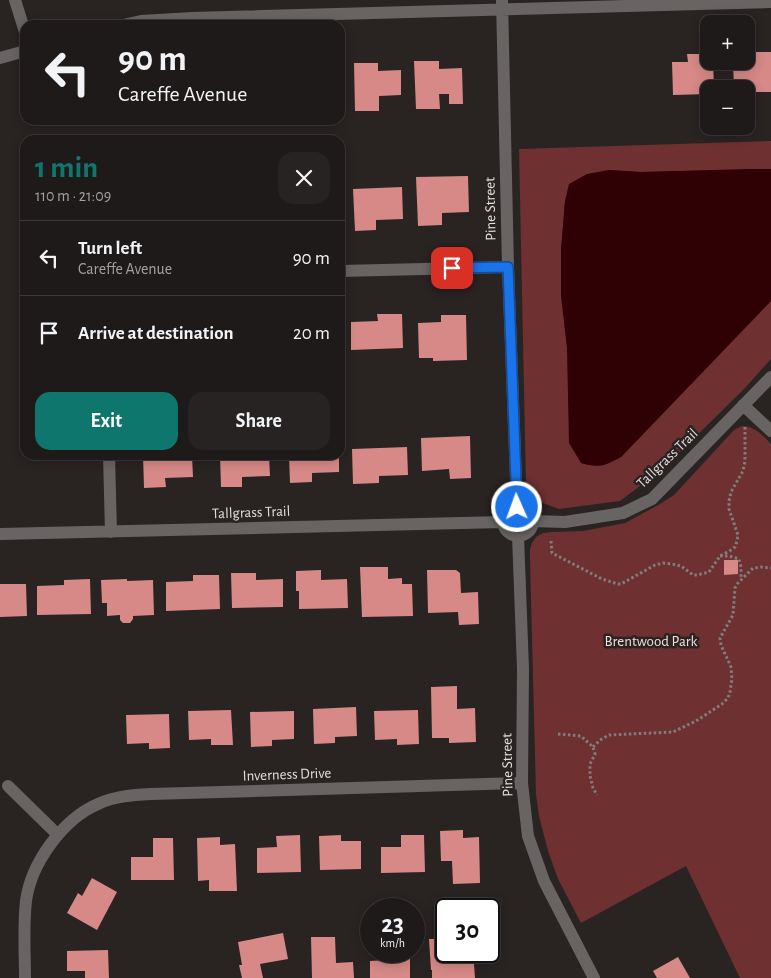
<!DOCTYPE html>
<html lang="en">
<head>
<meta charset="utf-8">
<style>
	:root { --surface:#1f1a1a; --page:#272323; --text:#f1f3f6; --muted:#a1a1a2; --line:#3c3839; --accent:#0f766e }
	body { margin:0; font-family:"Alegreya Sans",sans-serif; background:var(--page); color:var(--text); height:100vh; display:flex; flex-direction:column; font-size:19px; white-space:nowrap }
	* { box-sizing:border-box; margin:0 }
	p { font-size:16px; color:var(--muted) }
	.icon { flex:none; width:28px; height:28px; fill:none; stroke:currentColor; stroke-width:2; stroke-linecap:round; stroke-linejoin:round }
	.map { position:relative; flex:1; overflow:hidden }
	.panel { position:absolute; left:20px; top:135px; width:325px; height:325px; display:flex; flex-direction:column; background:var(--surface); border-radius:15px; box-shadow:0 2px 12px #0003,0 0 0 1px var(--line) }
	.panel>* { flex:none }
	.hud { position:absolute; left:20px; top:20px; width:325px; height:105px; border-radius:15px; box-shadow:0 2px 12px #0003,0 0 0 1px var(--line); background:#1f1a1a; color:var(--text); overflow:hidden }
	.fabs { position:absolute; left:700px; top:15px; display:grid; gap:10px }
	.fabs a { display:grid; place-items:center; width:55px; height:55px; border-radius:10px; background:var(--surface); box-shadow:0 2px 12px #0003,0 0 0 1px var(--line); font-size:25px }
	.speed { position:absolute; left:360px; top:898px; display:flex; gap:10px; font-size:25px; font-weight:700; text-align:center }
	.speed>* { display:grid; place-content:center; width:65px; height:65px; border-radius:50%; background:var(--surface); box-shadow:0 2px 12px #0003,0 0 0 1px var(--line); line-height:1 }
	.speed small { font-size:12px; font-weight:400 }
	.speed .limit { border:2px solid #111; border-radius:8px; background:#fff; color:#111 }
	.pin { position:absolute; display:grid; place-items:center; width:42px; height:42px; color:#fff; margin:-21px; border-radius:10px; box-shadow:0 2px 8px #0006 }
	.me { position:absolute; width:55px; margin:-28px; rotate:358deg; stroke-linejoin:round; filter:drop-shadow(0 0 4px #0008) }
	.turn { display:flex; align-items:center; gap:18px; height:105px; padding:0 15px; font-size:22px }
	.turn .icon { width:65px; height:65px; stroke-width:2.5 }
	.turn b { display:block; font-size:35px; line-height:42px }
	.round { display:grid; place-items:center; flex:none; width:52px; height:52px; border-radius:15px; background:var(--page) }
	.head { display:flex; align-items:center; justify-content:space-between; height:85px; padding:0 15px }
	h1 { font-size:30px; font-weight:600; line-height:38px; color:var(--accent) }
	.action { display:flex; gap:10px; margin-top:auto; padding:10px 15px }
	.action a { flex:1; height:58px; border-radius:15px; background:var(--accent); color:#fff; font-size:20px; font-weight:600; line-height:58px; text-align:center }
	.action a+a { background:var(--page); color:var(--text) }
	ul { padding:0; list-style:none }
	li { display:flex; align-items:center; gap:15px; height:75px; padding:0 15px; border-top:1px solid var(--line) }
	li div { flex:1 }
	li b { display:block; font-size:19px }
	li em { font-style:normal }
	.map>svg:first-child { display:block }
	.green { fill:#6e3030 }
	.water { fill:#2f0105 }
	.building { fill:#d68987 }
	.lines { fill:none; stroke-linecap:round; stroke-linejoin:round }
	.path { stroke:#827c7c; stroke-width:3; stroke-dasharray:2.5 2.5; stroke-linecap:butt }
	.minor { stroke:#676463; stroke-width:12 }
	.route-casing { stroke:#114b97; stroke-width:12 }
	.route { stroke:#1a73e8; stroke-width:9 }
	.labels { text-anchor:middle; stroke-width:5; stroke-linejoin:round; paint-order:stroke }
	.street-label { font-size:15px; fill:#e3dede; stroke:#292322 }
	.park-label { font-size:15px; fill:#f4dedd; stroke:#292322 }
</style>
</head>
<body>
<div class="map">
<svg width="771" height="978" viewBox="0 0 771 978">
	<rect width="100%" height="100%" fill="#292322"/>
	<!-- green -->
	<path class="green" d="M771,141V169L641,172L609,170L565,201L561,251V295L581,463C600,468 604,466 621,457L771,301V359L745,388L664,468L620,501L559,509L535,500L526,486L519,149Z
		M742,426C755,426 762,435 771,444V978H740L686,866L581,923L558,879L548,851L539,816L536,794L530,561V549L532,543L536,537L543,533L552,532L583,531L625,523L660,504L674,495L734,430Z"/>
	<!-- water -->
	<path class="water" d="M749,169H771V301L621,457C604,466 600,468 581,463L569,443L567,348L561,295V251L565,201L569,184L587,174L609,170L641,172Z"/>
	<!-- building -->
	<path class="building" d="M748,52H771V92H746V89H734L733,61H746V60H748Z
		M687,54H709V61H713L714,89H709V94L673,95L672,62H688Z
		M414,61H439V69L462,68L463,104H449V94H439L440,109H416Z
		M354,63H378V71L401,70V95L379,96V111H355Z
		M117,120H137L138,122H117Z
		M468,176L469,212L442,213V225L418,226L416,177Z
		M402,187L403,219L376,220V230L355,231L353,189Z
		M377,314H402L403,348L351,350V322L378,321Z
		M441,315H466L467,360L433,361V358H419L418,323L441,322Z
		M470,436L471,478L450,479L449,469L422,471L421,438Z
		M407,447L408,475L379,476V483L353,484L352,449Z
		M143,455H192L193,477L165,478L166,487L144,488Z
		M220,455H269L270,476L242,477V487H221Z
		M289,455H339V472L312,473V482L290,483Z
		M724,560H738V574L724,575Z
		M360,567H388V579L402,578V584H412L413,616L362,617Z
		M321,570V580L347,579L348,608L299,609V591H296V571Z
		M427,570H456L460,573L461,593L478,592L479,624L459,625L458,612L428,613Z
		M231,573H256V580L283,579V607L232,608Z
		M193,575H219L220,609L166,611V582L193,581Z
		M90,579L91,614L37,615V586L64,585V580Z
		M127,579V581L153,580L154,615L133,616V619L130,623H123L120,620V615L107,616V603H102L101,580Z
		M0,584H26L27,616L0,617Z
		M457,686V709L475,708L476,742L449,743V738H432L431,687Z
		M356,707L357,736L335,737V743L314,744L313,709Z
		M231,710L233,745H211V739L189,740L188,711Z
		M418,710L419,744L397,745V739L375,740L374,711Z
		M294,711V739L272,740V746L251,747L250,712Z
		M169,714L170,748L149,749V743L127,744L126,715Z
		M463,830V838L479,837L480,883L453,884L452,861H441L440,831Z
		M300,835L301,872L257,873V848L277,847L276,836Z
		M341,835V841H361V869L320,870L319,836Z
		M401,835H424L425,872L381,873V847H401Z
		M220,837V845L235,844L237,891H209V880L198,881L197,838Z
		M153,838H173L174,880H131V857H153Z
		M92,878L117,892L97,930L67,913L78,893L82,896Z
		M283,933L288,959L260,964L263,978H242L239,965H242L238,942Z
		M311,937H335L336,963L353,962L354,978H312Z
		M429,939H446V951H455L456,964H474L475,978H432V970H431Z
		M108,950L109,978H85V971H67V951Z
		M410,952V978H370V961L388,960V953Z
		M678,957L690,978H657L653,971Z"/>
	<g class="lines">
		<!-- path -->
		<path class="path" d="M551,541L552,553L602,579L618,584H621L655,565L663,563L672,564L681,566L693,575H697L709,572L720,556L731,550L735,547L737,541L738,535L729,509V501L731,492L743,471L745,461V426
			M720,556H729L739,559L741,567V578
			M558,734L581,736L593,747L595,754L590,764V776L593,788L597,795
			M593,747L600,740L609,735L673,732L696,721L722,704L728,698L730,692L732,679L731,667L721,645L720,638L733,615L735,588L737,584L753,568L761,567L771,568"/>
		<!-- minor -->
		<path class="minor" d="M15,0L25,32
			M502,0L508,267L517,507
			M123,25L141,21L192,18L771,2
			M0,58L25,51
			M340,271L508,267
			M743,405L771,431
			M109,455L111,532
			M503 521a15 15 0 1 1 30 0a15 15 0 1 1-30 0Z
			M532,521L565,522L623,513L652,499L771,377
			M0,534L503,522
			M518,536L523,669L522,783L528,836L544,881L594,978
			M8,786L58,835
			M25,978C25,953 23,927 26,901C31,863 63,819 98,804C115,796 133,795 151,794L522,783"/>
	</g>
	<g class="lines">
		<defs>
			<path id="route" d="M452,268L508,267L517,507"/>
		</defs>
		<!-- route casing -->
		<use href="#route" class="route-casing"/>
		<!-- route -->
		<use href="#route" class="route"/>
	</g>
	<g class="labels">
		<!-- street labels -->
		<g class="street-label">
			<text transform="translate(490 209) rotate(-91)" y="5">Pine Street</text>
			<text transform="translate(667 458) rotate(-44)" y="5">Tallgrass Trail</text>
			<text transform="translate(251 512) rotate(-2)" y="5">Tallgrass Trail</text>
			<text transform="translate(507 765) rotate(-91)" y="5">Pine Street</text>
			<text transform="translate(287 774) rotate(-2)" y="5">Inverness Drive</text>
		</g>
		<!-- park labels -->
		<g class="park-label">
			<text x="651" y="646">Brentwood Park</text>
		</g>
	</g>
</svg>
<div class="fabs">
<a>+</a>
<a>−</a>
</div>
<div class="speed"><div>23<small>km/h</small></div><div class="limit">30</div></div>
<div class="pin" style="left:452px;top:268px;background:#d93025"><svg class="icon" aria-label="arrive" viewBox="0 0 24 24"><path d="M6 21V4h12l-3 4 3 4H6"/></svg></div>
<svg class="me" style="left:517px;top:507px" viewBox="-20 -20 40 40"><circle r="17" fill="#1a73e8" stroke="#fff" stroke-width="3"/><path d="M0-11L8 9 0 5-8 9z" fill="#fff"/></svg>
<div class="hud">
<div class="turn"><svg class="icon" aria-label="left" viewBox="0 0 24 24"><path d="M17 20v-9H6M10 6l-5 5 5 5"/></svg><div><b>90 m</b>Careffe Avenue</div></div>
</div>
<section class="panel">
<div class="head"><div><h1>1 min</h1><p>110 m · 21:09</p></div><a class="round"><svg class="icon" aria-label="close" viewBox="0 0 24 24"><path d="M6 6l12 12M18 6L6 18"/></svg></a></div>
<ul>
<li><svg class="icon" aria-label="left" viewBox="0 0 24 24"><path d="M17 20v-9H6M10 6l-5 5 5 5"/></svg><div><b>Turn left</b><p>Careffe Avenue</p></div><em>90 m</em></li>
<li><svg class="icon" aria-label="arrive" viewBox="0 0 24 24"><path d="M6 21V4h12l-3 4 3 4H6"/></svg><div><b>Arrive at destination</b></div><em>20 m</em></li>
</ul>
<div class="action"><a>Exit</a><a>Share</a></div>
</section>
</div>
</body>
</html>
